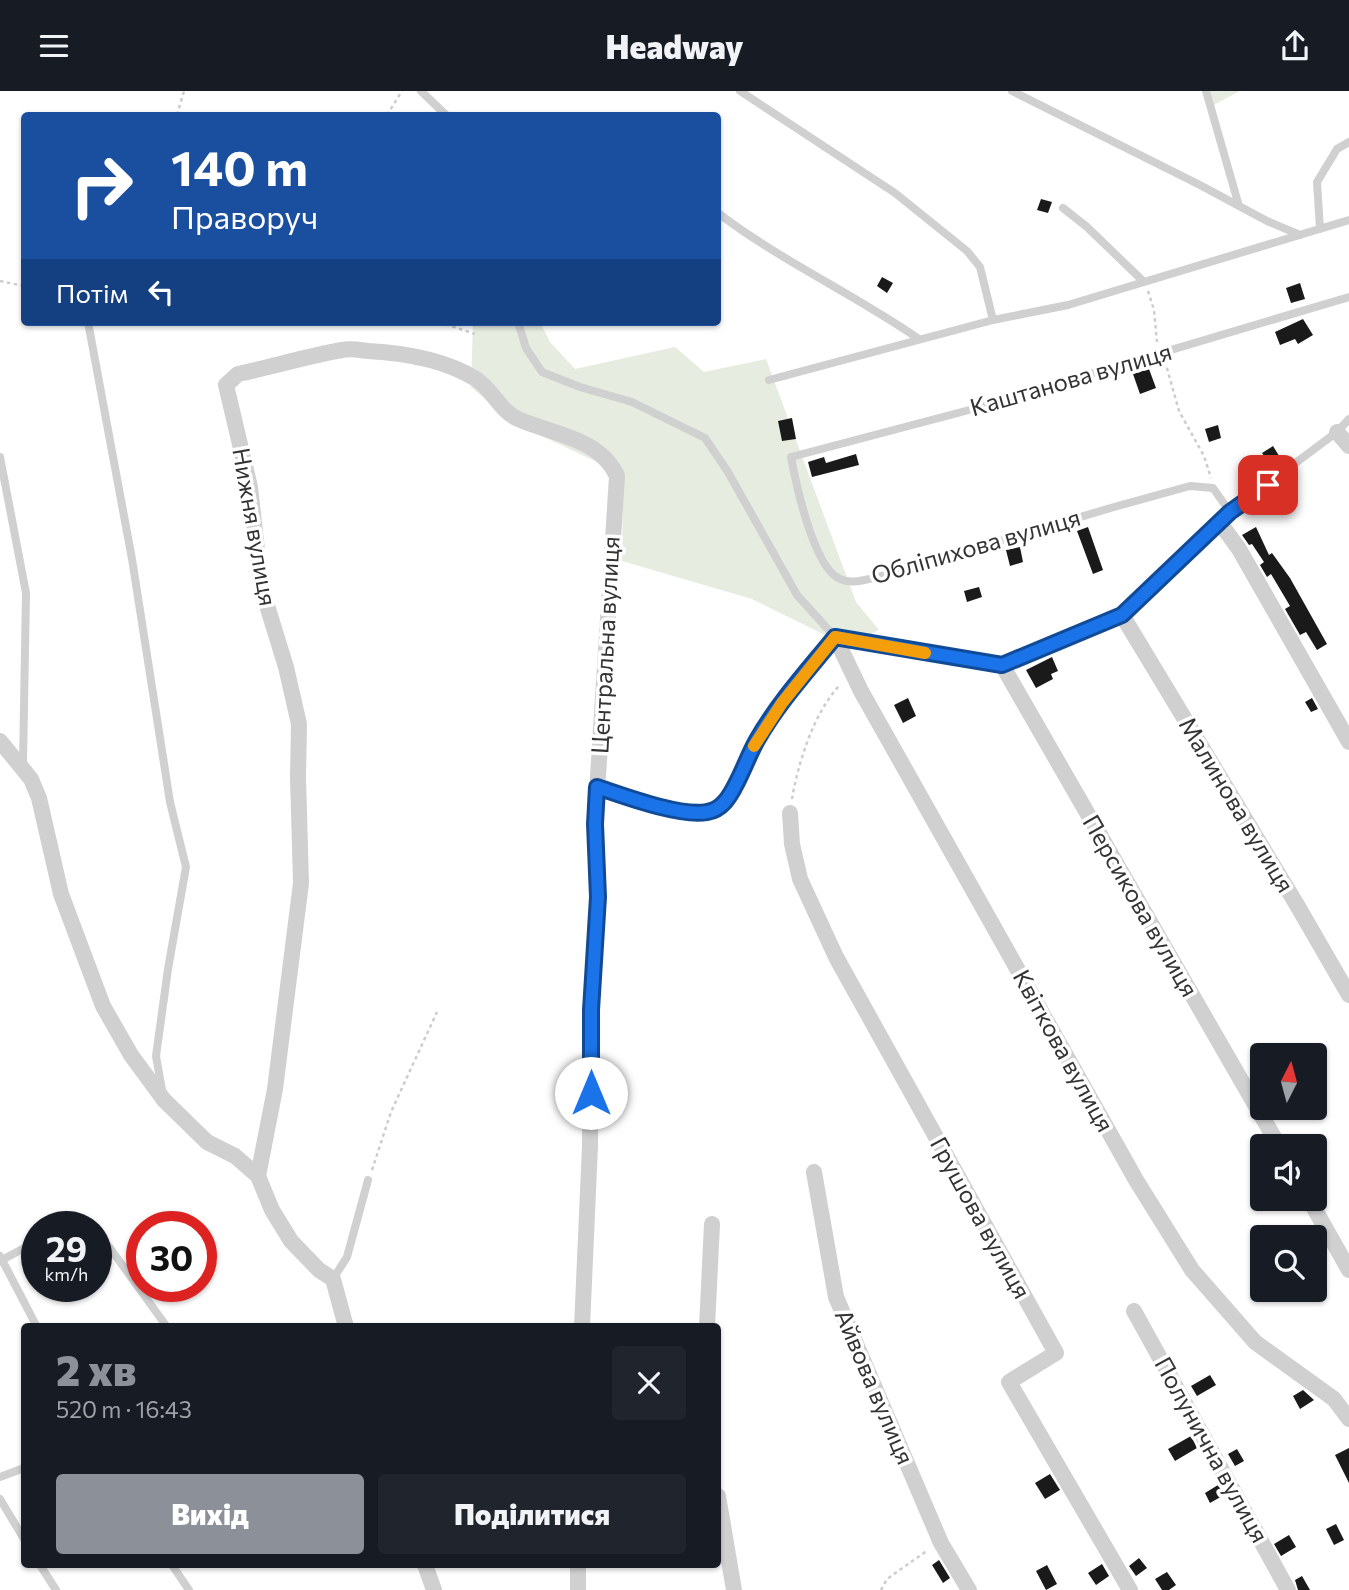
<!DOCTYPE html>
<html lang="uk">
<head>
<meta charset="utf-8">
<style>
	:root { --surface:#171b24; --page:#20242c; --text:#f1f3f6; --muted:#9ea1a6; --accent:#8c9099 }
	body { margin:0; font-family:Commissioner,sans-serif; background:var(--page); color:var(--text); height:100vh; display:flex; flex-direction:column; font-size:26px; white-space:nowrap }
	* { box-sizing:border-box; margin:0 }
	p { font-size:23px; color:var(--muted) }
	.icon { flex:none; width:38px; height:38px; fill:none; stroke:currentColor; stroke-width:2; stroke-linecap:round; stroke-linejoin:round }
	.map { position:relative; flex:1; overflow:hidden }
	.drawer { position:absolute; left:21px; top:1232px; width:700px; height:245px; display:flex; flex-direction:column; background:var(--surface); border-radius:7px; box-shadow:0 2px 5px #0004 }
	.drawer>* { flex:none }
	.top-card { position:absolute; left:21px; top:21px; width:700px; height:214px; border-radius:7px; box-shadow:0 2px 5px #0004; background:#1a4fa0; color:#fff; overflow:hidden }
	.needle { width:46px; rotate:6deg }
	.fabs { position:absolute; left:1250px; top:952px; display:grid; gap:14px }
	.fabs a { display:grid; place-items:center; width:77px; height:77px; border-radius:7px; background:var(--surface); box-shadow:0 2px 5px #0004; font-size:35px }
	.speed { position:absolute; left:21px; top:1120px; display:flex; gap:14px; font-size:35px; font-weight:700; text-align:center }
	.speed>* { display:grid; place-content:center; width:91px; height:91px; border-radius:50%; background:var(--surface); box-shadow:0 2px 5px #0004; line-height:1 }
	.speed small { font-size:18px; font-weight:400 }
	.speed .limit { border:10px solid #d22; background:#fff; color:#111 }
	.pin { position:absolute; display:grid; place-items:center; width:60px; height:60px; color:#fff; margin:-30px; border-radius:14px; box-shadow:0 4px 10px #0006 }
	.me { position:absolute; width:77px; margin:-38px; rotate:0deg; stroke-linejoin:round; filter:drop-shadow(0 0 5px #0008) }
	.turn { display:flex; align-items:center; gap:24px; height:147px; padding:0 35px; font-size:32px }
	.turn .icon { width:91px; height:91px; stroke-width:2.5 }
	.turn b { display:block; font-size:49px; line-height:60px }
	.then { display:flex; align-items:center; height:66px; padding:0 35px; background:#0003; gap:14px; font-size:26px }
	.round { display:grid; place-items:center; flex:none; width:74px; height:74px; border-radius:7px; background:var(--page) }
	.headline { display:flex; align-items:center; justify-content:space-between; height:119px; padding:0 35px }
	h1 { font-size:42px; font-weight:800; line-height:52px; color:var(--accent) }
	.primary-button { display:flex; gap:14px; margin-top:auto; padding:14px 35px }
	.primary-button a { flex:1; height:80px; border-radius:7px; background:var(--accent); color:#fff; font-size:28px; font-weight:800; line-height:80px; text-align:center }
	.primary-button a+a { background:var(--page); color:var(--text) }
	header { display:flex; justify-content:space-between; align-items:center; height:91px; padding:0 35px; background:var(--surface); font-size:32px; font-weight:800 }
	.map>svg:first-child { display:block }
	.green { fill:#e6ecdf }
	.building { fill:#1a1a1a }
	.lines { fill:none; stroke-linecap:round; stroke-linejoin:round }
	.path { stroke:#cdcdcd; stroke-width:2.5; stroke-dasharray:3.5 3.5; stroke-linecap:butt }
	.service { stroke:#d0d0d0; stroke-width:8 }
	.minor { stroke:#d0d0d0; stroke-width:16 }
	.route-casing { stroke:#114b97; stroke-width:18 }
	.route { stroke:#1a73e8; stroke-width:12 }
	.slow { stroke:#f59e0b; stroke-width:12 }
	.labels { text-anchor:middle; stroke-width:7; stroke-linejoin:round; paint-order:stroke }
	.street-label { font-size:24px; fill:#333; stroke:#fff }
</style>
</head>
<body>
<header><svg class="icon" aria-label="menu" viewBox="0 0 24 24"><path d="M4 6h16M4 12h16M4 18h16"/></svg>Headway<svg class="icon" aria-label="share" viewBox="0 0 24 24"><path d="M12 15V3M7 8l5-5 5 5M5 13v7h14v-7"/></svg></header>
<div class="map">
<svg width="1349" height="1499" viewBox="0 0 1349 1499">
	<rect width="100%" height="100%" fill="#fff"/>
	<!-- green -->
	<path class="green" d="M1209,0H1240L1212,15Z
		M473,231H540L550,251L575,278L675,256L704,281L766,268L856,511L879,539L838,560L825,544L752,508L622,470L623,395L597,371L512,331L471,296Z"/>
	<!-- building -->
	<path class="building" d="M1041,108L1052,111L1048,122L1037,119Z
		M882,186L893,192L887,202L877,195Z
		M1300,192L1305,208L1291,212L1286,197Z
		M1303,228L1313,244L1298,253L1295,248L1280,254L1275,241Z
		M1149,278L1156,297L1140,303L1133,283Z
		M792,327L796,348L782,350L778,330Z
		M1218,334L1221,347L1209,351L1205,338Z
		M1273,355L1281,368L1271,375L1262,362Z
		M856,363L859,374L812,386L808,371L824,366L826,372Z
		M1088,436L1103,479L1093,483L1077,440Z
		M1256,436L1269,464L1272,462L1290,487L1327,553L1317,559L1306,541L1300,544L1285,518L1290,515L1271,483L1267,486L1260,474L1264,471L1252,453L1249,454L1242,444Z
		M1020,456L1023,471L1010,475L1006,459Z
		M979,496L982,506L967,511L964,500Z
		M1052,566L1058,580L1051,583L1053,588L1036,597L1026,579Z
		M908,607L916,625L903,632L894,614Z
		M1312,607L1318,618L1311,621L1305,611Z
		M1210,1284L1216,1294L1197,1305L1191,1295Z
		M1303,1299L1314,1309L1300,1318L1293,1305Z
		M1191,1345L1197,1357L1175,1370L1168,1358Z
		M1349,1357V1392L1335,1364Z
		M1237,1358L1244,1370L1235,1375L1228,1363Z
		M1050,1383L1060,1399L1045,1408L1035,1392Z
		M1218,1394L1224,1404L1210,1412L1205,1402Z
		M1336,1433L1344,1449L1334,1454L1326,1438Z
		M1289,1444L1296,1456L1281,1465L1274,1453Z
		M1139,1467L1147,1477L1136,1485L1129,1475Z
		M939,1469L950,1487L943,1492L932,1474Z
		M1102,1473L1109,1485L1096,1494L1088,1482Z
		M1047,1474L1057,1493L1046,1499L1036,1480Z
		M1167,1481L1176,1494L1169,1499H1162L1155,1488Z
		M1302,1485L1310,1499H1298L1295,1489Z"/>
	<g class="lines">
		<!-- path -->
		<path class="path" d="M177,24L184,0
			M387,24L402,0
			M0,190L24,195
			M1148,200L1154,219L1157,251
			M439,231L475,243
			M1165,270L1179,320L1204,365L1211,387
			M792,708C798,672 814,621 840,594
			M372,1079L391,1021L437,921
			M881,1499L887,1488L928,1459"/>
		<!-- service -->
		<path class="service" d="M421,0L446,24
			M740,0L895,102L967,160L980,176L993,229
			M1012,0L1200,94L1267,130L1300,144
			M1206,0L1239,115
			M1063,117L1087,136L1144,191
			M718,122C781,170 854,203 919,248
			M1320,138L1317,91L1337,58L1349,51
			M88,231L132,468L170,711L186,776L168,878L156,965L162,999
			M518,231L526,257L542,281L580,296L632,311L705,347L728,381L797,504L835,546L1002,574L1122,524L1230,421L1337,341L1349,328
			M769,289L993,229L1068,214L1349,129
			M0,366L26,502L23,673
			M1230,421L1213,397L1190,395L1114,416L886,484C871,487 853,495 838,487C813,473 796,393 791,366L973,318L1349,206
			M598,696C622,704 690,729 712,720C738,710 744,671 757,649C778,612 808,579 835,546
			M96,1143L110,1157L167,1236
			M0,1165L37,1236
			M2,1169L37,1150
			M333,1188L347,1166L368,1089
			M0,1386L24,1377
			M0,1408L24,1448
			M40,1474L56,1499
			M172,1474L189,1499"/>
		<!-- minor -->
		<path class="minor" d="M1337,341L1349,355
			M1220,432L1239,458L1349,651
			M1122,524L1297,814L1349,904
			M835,546L861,600L1136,1089L1192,1179L1255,1251L1334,1308L1349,1328
			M1002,574L1279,1055
			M0,650L31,688L39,707L61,803L103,915L131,964L164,1009L207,1051L235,1065L258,1085L272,1119L291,1150L319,1179L333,1188L346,1236
			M790,722L792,753L800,788L836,866L1056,1262L1009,1291L1130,1499
			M814,1081L836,1206L941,1452L969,1499
			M258,1085L275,998L301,792L298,686L299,633L286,576L261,495L250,396L226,294L238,283C272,276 307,265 342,259C350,257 360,259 368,260C405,262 444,268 476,288C492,298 500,320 518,328C552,343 600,347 617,385L595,733L598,806L591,919L590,1055L582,1236
			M1309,1108L1349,1179
			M1134,1220L1288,1499
			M707,1236L712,1133
			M718,1405L734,1499
			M425,1474L434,1499
			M578,1474V1499"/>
	</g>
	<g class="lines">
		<defs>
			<path id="route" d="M591,1002V919L598,806L595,733L597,696C624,705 680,726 707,721C722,719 730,705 736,693C744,678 749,663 757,649C778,612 808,579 835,546L1002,574L1122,524L1230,421L1268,394"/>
		</defs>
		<!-- route casing -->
		<use href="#route" class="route-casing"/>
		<!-- route -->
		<use href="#route" class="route"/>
		<!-- slow -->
		<path class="slow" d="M754,655L782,612L835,546L925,562"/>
	</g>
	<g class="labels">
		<!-- street labels -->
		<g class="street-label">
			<text transform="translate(1071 289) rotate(-16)" y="8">Каштанова вулиця</text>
			<text transform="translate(254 436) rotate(80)" y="8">Нижня вулиця</text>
			<text transform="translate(976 456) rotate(-16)" y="8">Обліпихова вулиця</text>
			<text transform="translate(606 554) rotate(-87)" y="8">Центральна вулиця</text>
			<text transform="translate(1236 714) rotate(59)" y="8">Малинова вулиця</text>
			<text transform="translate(1140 815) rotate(60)" y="8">Персикова вулиця</text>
			<text transform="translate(1063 960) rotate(61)" y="8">Квіткова вулиця</text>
			<text transform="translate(980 1127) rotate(61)" y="8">Грушова вулиця</text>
			<text transform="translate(874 1296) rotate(67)" y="8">Айвова вулиця</text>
			<text transform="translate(1211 1359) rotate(61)" y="8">Полунична вулиця</text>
		</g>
	</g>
</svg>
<div class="fabs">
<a><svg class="needle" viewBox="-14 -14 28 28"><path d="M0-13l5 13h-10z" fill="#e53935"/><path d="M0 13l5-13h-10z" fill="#9ea1a6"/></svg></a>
<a><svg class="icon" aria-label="sound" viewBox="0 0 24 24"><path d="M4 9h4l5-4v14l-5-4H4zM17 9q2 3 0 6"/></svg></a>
<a><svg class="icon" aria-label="search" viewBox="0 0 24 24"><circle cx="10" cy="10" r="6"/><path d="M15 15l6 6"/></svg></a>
</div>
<div class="speed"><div>29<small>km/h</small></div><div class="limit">30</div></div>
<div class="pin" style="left:1268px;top:394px;background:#d93025"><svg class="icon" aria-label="arrive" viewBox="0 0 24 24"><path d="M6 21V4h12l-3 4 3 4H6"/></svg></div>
<svg class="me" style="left:591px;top:1002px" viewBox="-20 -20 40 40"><circle r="19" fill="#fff"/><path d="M0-13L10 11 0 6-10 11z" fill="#1a73e8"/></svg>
<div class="top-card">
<div class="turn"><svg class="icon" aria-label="right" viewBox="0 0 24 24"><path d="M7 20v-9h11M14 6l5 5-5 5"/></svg><div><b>140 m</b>Праворуч</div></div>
<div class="then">Потім<svg class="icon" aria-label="left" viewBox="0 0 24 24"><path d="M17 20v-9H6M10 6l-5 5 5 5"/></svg></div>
</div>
<section class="drawer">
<div class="headline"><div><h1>2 хв</h1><p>520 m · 16:43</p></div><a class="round"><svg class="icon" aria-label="close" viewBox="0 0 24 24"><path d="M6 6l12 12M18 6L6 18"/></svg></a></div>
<div class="primary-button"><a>Вихід</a><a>Поділитися</a></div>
</section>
</div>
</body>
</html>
